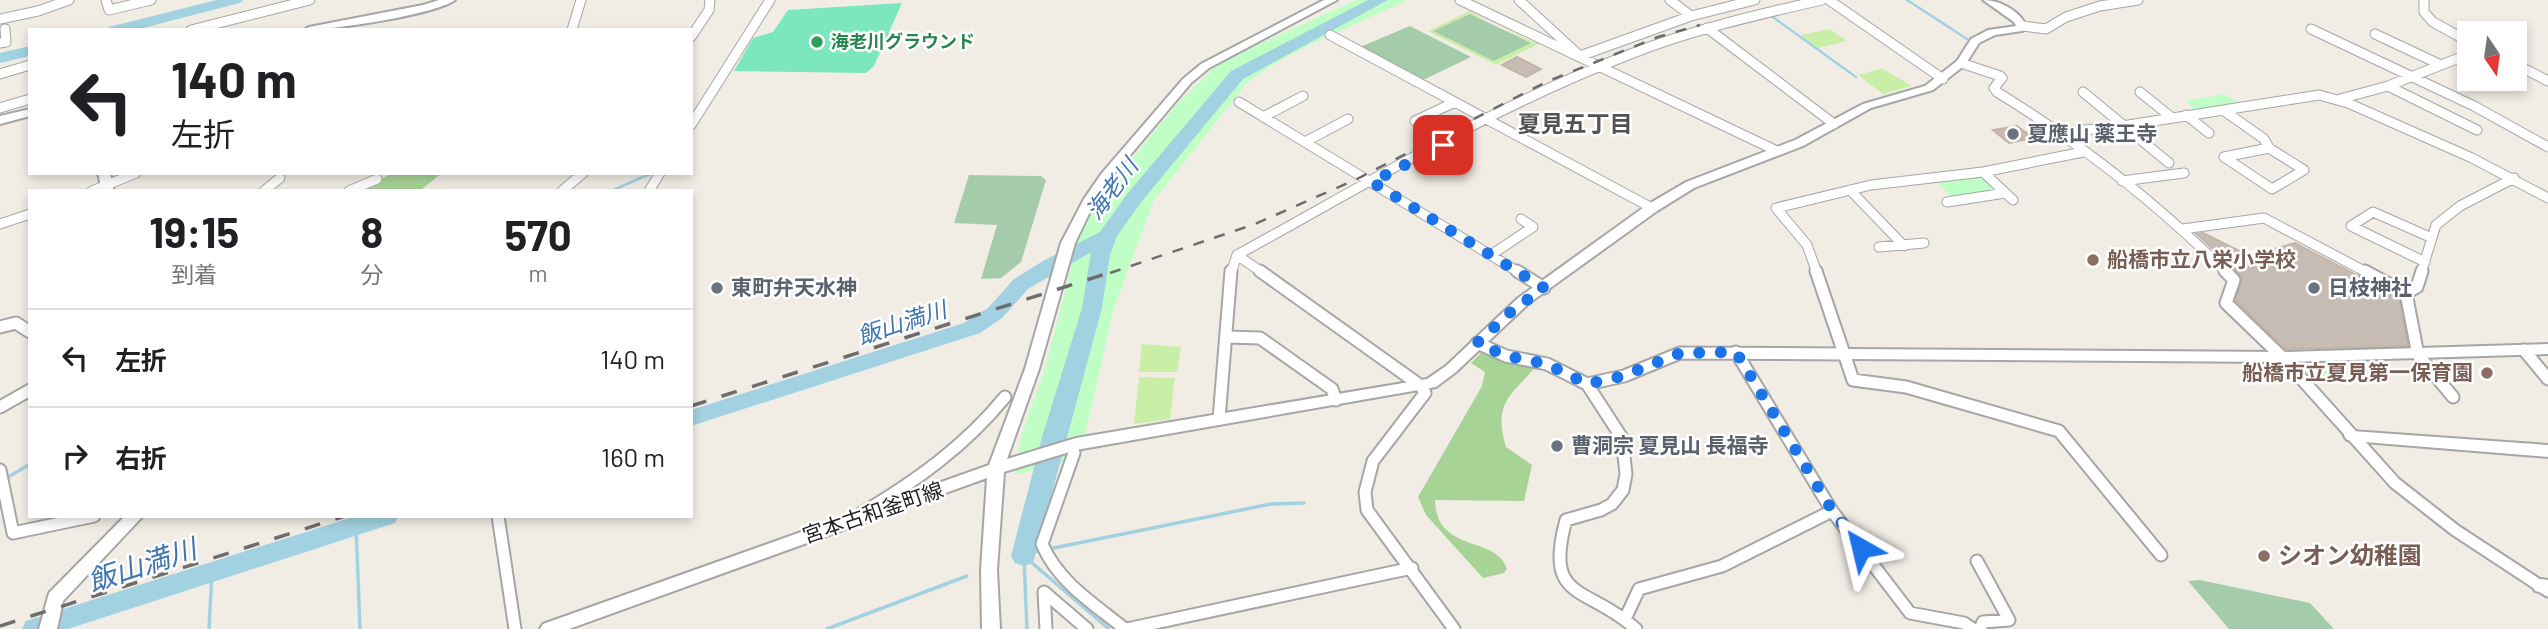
<!DOCTYPE html>
<html lang="ja">
<head>
<meta charset="utf-8">
<style>
	:root { --surface:#fff; --page:#f6f6f6; --text:#202124; --muted:#757577; --line:#e0e0e0 }
	body { margin:0; font-family:Barlow,"Noto Sans JP",sans-serif; background:var(--page); color:var(--text); height:100vh; display:flex; flex-direction:column; font-size:26px; white-space:nowrap }
	* { box-sizing:border-box; margin:0 }
	p { font-size:23px; color:var(--muted) }
	.icon { flex:none; width:38px; height:38px; fill:none; stroke:currentColor; stroke-width:2; stroke-linecap:round; stroke-linejoin:round }
	.map { position:relative; flex:1; overflow:hidden }
	.details { position:absolute; left:28px; top:189px; width:665px; height:329px; display:flex; flex-direction:column; background:var(--surface); border-radius:0px; box-shadow:0 4px 10px #0003 }
	.details>* { flex:none }
	.top-card { position:absolute; left:28px; top:28px; width:665px; height:147px; border-radius:0px; box-shadow:0 4px 10px #0003; background:#fff; color:var(--text); overflow:hidden }
	.needle { width:46px; rotate:167deg }
	.controls { position:absolute; left:2457px; top:21px; display:grid; gap:14px }
	.controls a { display:grid; place-items:center; width:70px; height:70px; border-radius:0px; background:var(--surface); box-shadow:0 4px 10px #0003; font-size:35px }
	.pin { position:absolute; display:grid; place-items:center; width:60px; height:60px; color:#fff; margin:-30px; border-radius:14px; box-shadow:0 4px 10px #0006 }
	.me { position:absolute; width:77px; margin:-38px; rotate:323deg; stroke-linejoin:round; filter:drop-shadow(0 0 5px #0008) }
	.turn { display:flex; align-items:center; gap:24px; height:147px; padding:0 28px; font-size:32px }
	.turn .icon { width:91px; height:91px; stroke-width:2.5 }
	.turn b { display:block; font-size:49px; line-height:60px }
	.eta { display:flex; justify-content:space-evenly; align-items:center; height:119px; text-align:center }
	.eta b { font-size:42px; font-weight:700; line-height:49px }
	ul { padding:0; list-style:none }
	li { display:flex; align-items:center; gap:21px; height:98px; padding:0 28px; border-top:2px solid var(--line) }
	li div { flex:1 }
	li b { display:block; font-size:26px }
	li em { font-style:normal }
	.map>svg:first-child { display:block }
	.grass { fill:#c9efa7 }
	.forest { fill:#a7d496 }
	.cemetery { fill:#a4ccab }
	.park { fill:#bffec5 }
	.pitch { fill:#7ce6bf }
	.lines { fill:none; stroke-linecap:round; stroke-linejoin:round }
	.stream-far1 { stroke:#a2d2e2; stroke-width:2.5 }
	.stream { stroke:#a2d2e2; stroke-width:3.5 }
	.river { fill:#a2d2e2; fill-rule:evenodd }
	.building { fill:#c6bcb4; stroke:#c4b4a6; stroke-width:2 }
	.minor-far1-casing { stroke:#a6a6a6; stroke-width:11 }
	.minor-casing { stroke:#a6a6a6; stroke-width:15 }
	.tertiary-casing { stroke:#a6a6a6; stroke-width:4 }
	.minor-far1 { stroke:#fff; stroke-width:9 }
	.minor { stroke:#fff; stroke-width:11 }
	.tertiary { fill:#fff; fill-rule:evenodd }
	.rail-far1 { stroke:#6d6d6d; stroke-width:2.5; stroke-dasharray:11 11; stroke-linecap:butt }
	.rail { stroke:#6d6d6d; stroke-width:3.5; stroke-dasharray:16 16; stroke-linecap:butt }
	.route { stroke:#1a73e8; stroke-width:12; stroke-dasharray:0 21.6 }
	.leisure-dot { fill:#2e9e5b; stroke:#fff; stroke-width:2.5 }
	.worship-dot { fill:#6b7280; stroke:#fff; stroke-width:2.5 }
	.education-dot { fill:#8d6e63; stroke:#fff; stroke-width:2.5 }
	.labels { text-anchor:middle; stroke-width:5; stroke-linejoin:round; paint-order:stroke }
	.far-leisure-label { font-size:18px; font-weight:bold; fill:#27864d; stroke:#fff; text-anchor:start }
	.worship-label { font-size:21px; font-weight:bold; fill:#5b616d; stroke:#fff; text-anchor:start }
	.education-label { font-size:21px; font-weight:bold; fill:#785e54; stroke:#fff; text-anchor:start }
	.street-label { font-size:21px; fill:#1f1f1f; stroke:#fff }
	.neighbourhood-label { font-size:23px; font-weight:bold; fill:#525252; stroke:#fff }
	.water-label { font-size:23px; font-style:italic; fill:#4076b0; stroke:#fff }
	.near-education-label { font-size:24px; font-weight:bold; fill:#785e54; stroke:#fff; text-anchor:start }
	.near-water-label { font-size:28px; font-style:italic; fill:#4076b0; stroke:#fff }
</style>
</head>
<body>
<div class="map">
<svg width="2548" height="629" viewBox="0 0 2548 629">
	<rect width="100%" height="100%" fill="#f1ede5"/>
	<!-- grass -->
	<path class="grass" d="M1469,11L1486,20L1469,14L1434,31L1530,43L1502,27L1535,43L1544,41L1496,65L1428,31Z
		M1830,29L1847,41L1818,48L1801,35Z
		M1883,68V69L1912,86L1883,94L1858,75Z
		M1142,344L1181,347L1177,372H1139Z
		M1139,377L1175,378L1170,419L1134,424Z"/>
	<!-- forest -->
	<path class="forest" d="M391,173H442L422,189L430,191H364Z
		M1483,351L1536,366C1510,397 1493,403 1506,447L1532,465L1524,501L1435,500C1436,554 1497,535 1507,569L1504,573L1483,578L1426,515L1418,497L1482,386L1485,372L1471,363Z"/>
	<!-- cemetery -->
	<path class="cemetery" d="M1470,14L1531,43L1494,61L1433,31Z
		M1410,26L1471,57L1421,81L1360,47Z
		M969,175L1041,176L1046,180L1021,262L1001,278L981,279L997,225L954,223Z
		M2200,580L2310,603L2334,629H2229L2188,581Z"/>
	<!-- park -->
	<path class="park" d="M1356,0H1407C1354,27 1292,47 1246,84L1154,200L1113,311L1080,458L1014,475L1022,434L1045,368L1081,231L1096,203L1177,104L1220,62Z
		M2224,94L2242,105L2197,111L2185,101Z
		M1980,175L2000,191L1953,199L1936,180Z
		M2326,361L2346,384L2310,382L2302,371V362Z"/>
	<!-- pitch -->
	<path class="pitch" d="M902,3L874,66L866,73L734,71L753,38L773,32L788,10Z"/>
	<g class="lines">
		<!-- stream-far1 -->
		<path class="stream-far1" d="M1907,0L1967,39
			M1770,15L1856,77
			M611,191L652,173"/>
		<!-- stream -->
		<path class="stream" d="M5,479L30,464
			M356,526L360,629
			M1024,554L1271,504L1304,503
			M1024,556L1109,629
			M1024,558L1027,629
			M209,629L212,572
			M827,629L967,576"/>
		<!-- river -->
		<path class="river" d="M216,0H243L240,3L135,30H107L109,27Z
			M1368,0H1388L1243,79L1142,201L1117,236L1110,255L1102,308L1033,563L1024,566L1015,563L1011,556L1042,437L1082,308L1091,252L1028,289L1002,318L980,333L691,426V410L964,323L988,308L1014,279L1043,261L1100,232L1128,193L1231,71Z
			M30,46V56L0,63V53Z
			M356,516H398L395,523L68,629H22L26,621Z"/>
	</g>
	<!-- building -->
	<path class="building" d="M1517,57L1541,69L1526,77L1502,65Z
		M2017,126L2033,138L2009,143L1993,130Z
		M2203,233L2249,256L2295,243L2358,276L2399,298L2408,346L2286,349L2236,301L2242,277L2197,234Z"/>
	<g class="lines">
		<defs>
			<path id="minor-far1" d="M106,0L109,10L151,0
				M1460,0L1777,151
				M1519,0L1580,56L1691,16L1755,0
				M1670,0L1691,16
				M1829,0L1943,79
				M2424,0V12L2433,22L2469,42
				M0,19L38,11L69,0
				M2023,26L2046,29L2066,17L2100,6L2138,0
				M1707,28L1834,124
				M2311,29L2474,106L2548,147
				M191,30L310,0
				M572,30L581,0
				M2375,34L2441,65
				M1330,35L1652,208
				M691,37L709,10L710,0
				M0,43L6,42L5,29
				M1961,63L2000,76L2002,78L1994,88L1997,92C2080,143 2159,205 2227,273
				M2515,64L2548,81
				M0,74L30,65
				M2388,86L2477,130
				M2083,92L2169,163
				M2140,92L2171,117
				M2340,99L2388,86L2469,54
				M1239,102L1520,273
				M0,108L30,99
				M2223,110L2264,139L2269,148
				M2186,115L2209,133
				M1263,117L1303,96
				M1415,121L1455,102
				M691,125L770,0
				M2057,133L2122,126L2319,95L2348,103L2472,158L2548,198
				M1305,142L1348,119
				M2269,148L2304,170L2272,189L2224,157Z
				M1983,172L2013,200
				M2122,181L2184,173
				M1850,190L1904,246
				M92,191L136,173
				M264,191L280,178
				M349,191L377,179
				M562,191L583,173
				M649,191L660,173
				M1947,202L2005,193
				M0,224L30,214
				M2183,229L2264,218L2368,273
				M1879,247L1924,243
				M1237,255L1263,273
				M1491,255L1533,227L1521,219
				M2425,262L2351,226L2373,212L2432,238
				M1231,273L1237,255C1365,185 1492,107 1628,55C1691,30 1756,15 1822,0
				M1817,273L1807,245L1776,208L1871,185L1983,172L2083,152
				M2421,273L2436,225L2460,206L2514,178"/>
			<path id="minor" d="M1260,271L1421,386L1425,393L1373,461L1365,492L1367,510L1454,629
				M1517,271L1544,288
				M1816,271L1853,380L1906,387L2059,431L2161,555
				M2225,271L2234,280L2226,303L2282,357L2395,483L2455,530L2548,591
				M2365,271L2406,293
				M2422,271L2417,287L2406,293L2418,355L2453,397
				M0,327L16,323L30,332
				M1226,337L1260,338L1332,389L1336,400
				M1477,343L1506,356L1547,364L1587,384L1622,438L1626,474L1623,490L1612,504L1601,510L1566,520C1543,603 1588,585 1636,629
				M2524,350L2548,379
				M1736,352L1832,511L1910,613L1964,623L1973,629
				M1587,384L1624,376L1680,353L1846,354
				M0,407L30,390
				M1219,419L1231,271
				M1074,453L1042,544C1058,582 1094,604 1125,629
				M0,470L13,533L94,516
				M862,513C916,481 965,446 1005,397
				M498,516L515,629
				M1977,561L2009,620L1983,622L1980,629
				M1626,617L1639,589L1722,566L1832,511
				M1046,629L1044,592L1087,629
				M1127,629L1412,568"/>
			<path id="tertiary" d="M439,0H455C434,15 332,30 304,30L309,27L423,5Z
				M1324,0H1337L1209,68L1191,83L1110,179L1096,199L1075,243L1039,369L1007,459L1076,438L1427,379L1446,366L1518,298L1647,205L1686,182L1795,140L1863,104L1925,86L1957,61L1971,39L1988,30L2016,26L2014,22L1983,0C2000,0 2021,11 2027,28L2022,31L1995,35L1979,43L1965,65L1933,90L1871,108L1803,146L1694,188L1657,211L1528,304L1456,372L1436,387L1076,450L1004,472L997,570L1000,629H982L981,570L987,478L569,629H540L543,624L989,465L1025,369L1061,243L1084,199L1102,173L1183,79L1201,64Z
				M30,109V116L0,124V116Z
				M98,173H110L114,191H102Z
				M2548,344V354L2282,362L1846,359L1839,354L1846,349L2282,352Z
				M2352,431L2548,445V457L2352,441L2347,440L2344,436L2347,432Z
				M125,516H143L63,601L57,629H39L49,593Z
				M2541,579L2548,580V594L2535,591L2532,586L2535,581Z"/>
		</defs>
		<!-- minor-far1 casing -->
		<use href="#minor-far1" class="minor-far1-casing"/>
		<!-- minor casing -->
		<use href="#minor" class="minor-casing"/>
		<!-- tertiary casing -->
		<use href="#tertiary" class="tertiary-casing"/>
		<!-- minor-far1 -->
		<use href="#minor-far1" class="minor-far1"/>
		<!-- minor -->
		<use href="#minor" class="minor"/>
		<!-- tertiary -->
		<use href="#tertiary" class="tertiary"/>
		<!-- rail-far1 -->
		<path class="rail-far1" d="M1110,273L1255,224L1357,179L1546,82L1658,37L1700,25"/>
		<!-- rail -->
		<path class="rail" d="M691,406L1115,271
			M0,626L345,516"/>
	</g>
	<g class="lines">
		<!-- route -->
		<path class="route" d="M1443,145L1372,182L1544,288L1514,309L1477,343L1506,356L1547,364L1587,384L1623,376L1680,353L1736,352L1832,510L1861,548"/>
	</g>
	<!-- markers -->
	<circle class="leisure-dot" cx="817" cy="42" r="7"/>
	<g class="worship-dot">
		<circle cx="2013" cy="134" r="7"/>
		<circle cx="717" cy="288" r="7"/>
		<circle cx="2314" cy="288" r="7"/>
		<circle cx="1557" cy="446" r="7"/>
	</g>
	<g class="education-dot">
		<circle cx="2093" cy="260" r="7"/>
		<circle cx="2487" cy="373" r="7"/>
		<circle cx="2264" cy="556" r="7"/>
	</g>
	<g class="labels">
		<!-- far-leisure labels -->
		<g class="far-leisure-label">
			<text x="831" y="48">海老川グラウンド</text>
		</g>
		<!-- worship labels -->
		<g class="worship-label">
			<text x="2027" y="141">夏應山 薬王寺</text>
			<text x="731" y="295">東町弁天水神</text>
			<text x="2328" y="295">日枝神社</text>
			<text x="1571" y="453">曹洞宗 夏見山 長福寺</text>
		</g>
		<!-- education labels -->
		<g class="education-label">
			<text x="2107" y="267">船橋市立八栄小学校</text>
			<text x="2473" y="380" text-anchor="end">船橋市立夏見第一保育園</text>
		</g>
		<!-- street labels -->
		<g class="street-label">
			<text transform="translate(873 513) rotate(-19)" y="7">宮本古和釜町線</text>
		</g>
		<!-- neighbourhood labels -->
		<g class="neighbourhood-label">
			<text x="1575" y="132">夏見五丁目</text>
		</g>
		<!-- water labels -->
		<g class="water-label">
			<text transform="translate(1112 189) rotate(-53)" y="8">海老川</text>
			<text transform="translate(902 323) rotate(-18)" y="8">飯山満川</text>
		</g>
		<!-- near-education labels -->
		<g class="near-education-label">
			<text x="2278" y="564">シオン幼稚園</text>
		</g>
		<!-- near-water labels -->
		<g class="near-water-label">
			<text transform="translate(142 565) rotate(-18)" y="10">飯山満川</text>
		</g>
	</g>
</svg>
<div class="controls">
<a><svg class="needle" viewBox="-14 -14 28 28"><path d="M0-13l5 13h-10z" fill="#e53935"/><path d="M0 13l5-13h-10z" fill="#757577"/></svg></a>
</div>
<div class="pin" style="left:1443px;top:145px;background:#d93025"><svg class="icon" aria-label="arrive" viewBox="0 0 24 24"><path d="M6 21V4h12l-3 4 3 4H6"/></svg></div>
<svg class="me" style="left:1861px;top:548px" viewBox="-20 -20 40 40"><path d="M0-17L14 15 0 8-14 15z" fill="#1a73e8" stroke="#fff" stroke-width="4"/></svg>
<div class="top-card">
<div class="turn"><svg class="icon" aria-label="left" viewBox="0 0 24 24"><path d="M17 20v-9H6M10 6l-5 5 5 5"/></svg><div><b>140 m</b>左折</div></div>
</div>
<section class="details">
<div class="eta">
<div><b>19:15</b><p>到着</p></div>
<div><b>8</b><p>分</p></div>
<div><b>570</b><p>m</p></div>
</div>
<ul>
<li><svg class="icon" aria-label="left" viewBox="0 0 24 24"><path d="M17 20v-9H6M10 6l-5 5 5 5"/></svg><div><b>左折</b></div><em>140 m</em></li>
<li><svg class="icon" aria-label="right" viewBox="0 0 24 24"><path d="M7 20v-9h11M14 6l5 5-5 5"/></svg><div><b>右折</b></div><em>160 m</em></li>
</ul>
</section>
</div>
</body>
</html>
